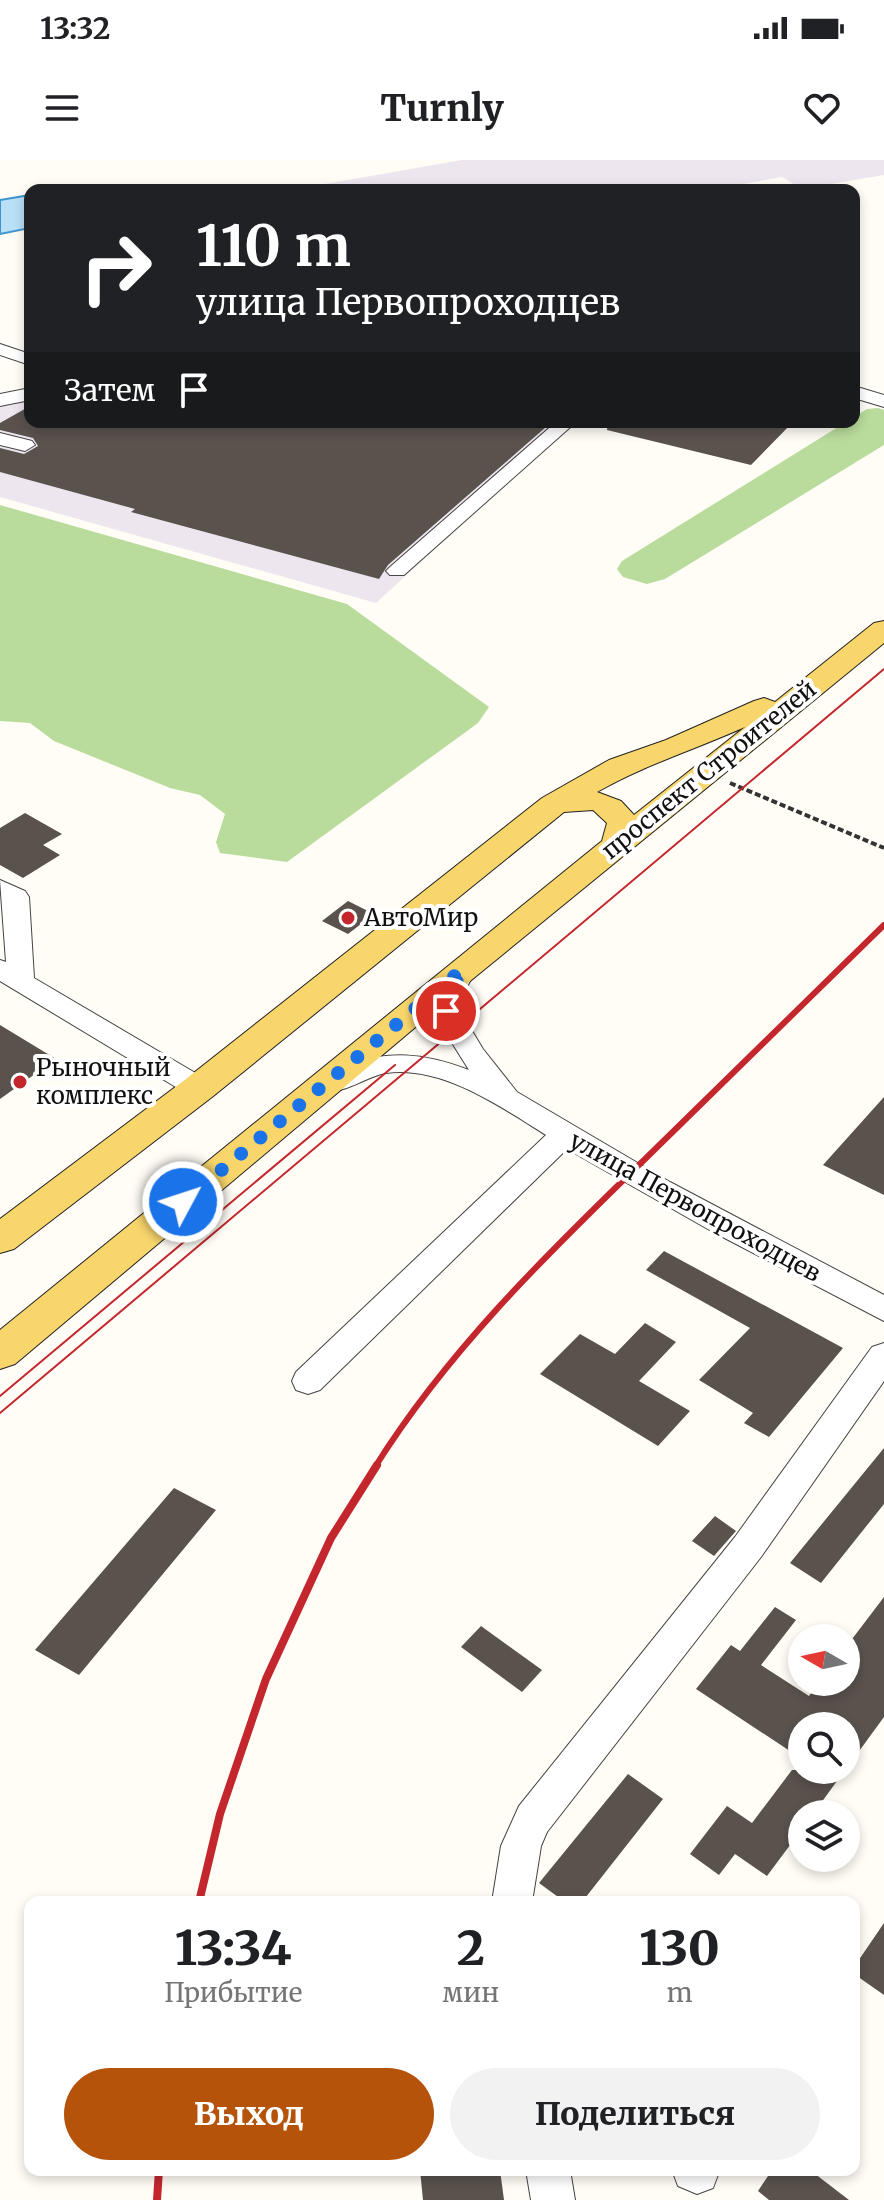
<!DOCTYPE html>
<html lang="ru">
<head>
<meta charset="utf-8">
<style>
	:root { --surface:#fff; --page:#f2f2f2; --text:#202124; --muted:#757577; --accent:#b45309 }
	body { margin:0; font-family:Merriweather,serif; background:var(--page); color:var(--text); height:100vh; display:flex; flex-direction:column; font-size:30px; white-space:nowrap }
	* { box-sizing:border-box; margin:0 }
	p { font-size:26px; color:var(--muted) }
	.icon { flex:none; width:44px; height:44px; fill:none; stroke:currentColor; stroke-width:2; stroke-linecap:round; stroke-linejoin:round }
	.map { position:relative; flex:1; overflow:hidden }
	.drawer { position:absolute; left:24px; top:1736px; width:836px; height:280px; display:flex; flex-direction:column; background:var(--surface); border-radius:16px; box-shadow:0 4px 12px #0003 }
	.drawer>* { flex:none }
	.hud { position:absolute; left:24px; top:24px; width:836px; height:244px; border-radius:16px; box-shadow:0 4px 12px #0003; background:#202124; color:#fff; overflow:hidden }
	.needle { width:52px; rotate:279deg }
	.buttons { position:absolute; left:788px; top:1464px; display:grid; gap:16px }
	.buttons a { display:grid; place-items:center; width:72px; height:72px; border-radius:50%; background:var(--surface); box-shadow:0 4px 12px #0003; font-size:40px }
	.pin { position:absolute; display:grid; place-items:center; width:68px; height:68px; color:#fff; margin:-34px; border:4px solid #fff; border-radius:50%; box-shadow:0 2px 8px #0007 }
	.me { position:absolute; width:88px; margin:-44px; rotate:50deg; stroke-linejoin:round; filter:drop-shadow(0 0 6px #0008) }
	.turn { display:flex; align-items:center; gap:28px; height:168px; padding:0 40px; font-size:36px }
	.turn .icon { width:104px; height:104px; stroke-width:2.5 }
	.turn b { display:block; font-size:56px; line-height:68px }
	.then { display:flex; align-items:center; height:76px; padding:0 40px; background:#0003; gap:16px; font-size:30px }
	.eta { display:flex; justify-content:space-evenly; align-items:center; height:136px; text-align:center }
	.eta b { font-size:48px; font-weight:800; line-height:56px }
	.action { display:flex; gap:16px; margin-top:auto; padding:16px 40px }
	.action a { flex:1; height:92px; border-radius:48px; background:var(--accent); color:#fff; font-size:32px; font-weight:800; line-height:92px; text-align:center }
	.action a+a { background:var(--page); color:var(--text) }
	.status { display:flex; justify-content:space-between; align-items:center; height:56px; padding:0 40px; background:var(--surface); direction:ltr }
	.status svg { height:22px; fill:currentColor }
	header { display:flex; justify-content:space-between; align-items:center; height:104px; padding:0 40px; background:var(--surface); font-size:36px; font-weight:800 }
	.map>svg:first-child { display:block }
	.industrial { fill:#eee6ef }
	.forest { fill:#b9dc9c }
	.water { fill:#b9e0f7; stroke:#3f96cf; stroke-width:2 }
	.building { fill:#5a524d }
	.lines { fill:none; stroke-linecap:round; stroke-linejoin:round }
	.minor-casing { stroke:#444; stroke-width:2 }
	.major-casing { stroke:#222; stroke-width:2 }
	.path { stroke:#333; stroke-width:4; stroke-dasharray:6 3; stroke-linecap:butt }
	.minor { fill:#fff; fill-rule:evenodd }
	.major { fill:#f9d66b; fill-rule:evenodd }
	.tram { stroke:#c4262e; stroke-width:2 }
	.rail-far1 { stroke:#c4262e; stroke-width:6 }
	.rail { stroke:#c4262e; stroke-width:8 }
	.route { stroke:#1a73e8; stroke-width:14; stroke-dasharray:0 25.2 }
	.poi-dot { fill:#c4262e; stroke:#fff; stroke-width:3 }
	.labels { text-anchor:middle; stroke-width:8; stroke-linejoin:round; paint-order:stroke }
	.street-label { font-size:24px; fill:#111; stroke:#fff }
	.poi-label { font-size:24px; fill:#111; stroke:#fff; text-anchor:start }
</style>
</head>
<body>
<div class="status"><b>13:32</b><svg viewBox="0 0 49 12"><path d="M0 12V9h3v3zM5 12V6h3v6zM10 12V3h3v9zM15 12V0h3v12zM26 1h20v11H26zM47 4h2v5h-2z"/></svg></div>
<header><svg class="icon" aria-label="menu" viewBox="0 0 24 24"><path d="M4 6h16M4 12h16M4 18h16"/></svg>Turnly<svg class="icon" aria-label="heart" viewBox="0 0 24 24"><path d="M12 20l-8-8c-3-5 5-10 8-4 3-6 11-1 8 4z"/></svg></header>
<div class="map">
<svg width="884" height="2040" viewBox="0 0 884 2040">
	<rect width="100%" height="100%" fill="#fffdf5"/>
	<!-- industrial -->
	<path class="industrial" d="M462,0H884V15L802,29L782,17L710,30H326L319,25Z
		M30,236V262H573L376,443L0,337V243Z"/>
	<!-- forest -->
	<path class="forest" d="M878,248L884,250V285L665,419L647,424L623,417L617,409L622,401L846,262H854V257L867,249Z
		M0,345L347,444L489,547L478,563L287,702L220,693L216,682L225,654L200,635L170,628L54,581L30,563L0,561Z"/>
	<!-- water -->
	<path class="water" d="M30,35V68L0,74V40Z"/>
	<!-- building -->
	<path class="building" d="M30,246V262H221L246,268L254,262H525L546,267L388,405L379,419L131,352L135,349L0,312V288L24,294L38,286L33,278L0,270V263Z
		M608,262H793L751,305L607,270Z
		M25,653L62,674L43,685L60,695L23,718L0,705V668Z
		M348,741L374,754L348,774L322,761Z
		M0,865L56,899L0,939Z
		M884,937V1035L823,1005Z
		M664,1091L843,1188L769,1277L744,1263L753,1253L699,1220L750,1168L646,1110Z
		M645,1163L676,1182L639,1221L690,1251L658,1286L540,1214L580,1174L615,1194Z
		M884,1288V1344L821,1423L790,1403Z
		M174,1328L216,1350L79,1515L35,1490Z
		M715,1356L736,1371L714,1396L692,1381Z
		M884,1437V1557L846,1609V1566H802V1599L696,1529L731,1485L740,1491L775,1447L796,1460L761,1505L809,1536L819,1522H846V1487Z
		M481,1466L542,1510L522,1532L461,1487Z
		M792,1610H845L813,1654H802V1669L767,1716L735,1694L719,1715L690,1694L727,1646L752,1663Z
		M628,1614L663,1639L582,1742H565L539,1723Z
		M884,1763V1835L854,1814V1807Z
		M420,2010H500L504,2040H423Z
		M772,2010H810L849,2040H769L758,2031Z"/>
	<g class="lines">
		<defs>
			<path id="minor" d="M0,184L30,194V205L0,195Z
				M854,226L884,235V247L854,238Z
				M30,228V240L0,246V234Z
				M556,262H576L404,415H390L386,411L390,407Z
				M0,273L32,281L35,285L25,291L0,285Z
				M0,720L25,731L29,737L34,818L209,921L213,928L209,935L199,938L189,935L0,821V800L6,802Z
				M463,800L473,803L476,809L463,835L460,851L483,889L517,932L670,1022L884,1135V1161L713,1072L567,989L320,1230L308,1234L296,1230L292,1221L296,1212L546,975C501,947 442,905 386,913C364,917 343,936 321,930L317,923C322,914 332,911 342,907C387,889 425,893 469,910L432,851C436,833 444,818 453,803Z
				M884,1183V1221L761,1397L547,1672L541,1686L532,1742H492L501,1686L519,1646L735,1377L872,1187Z
				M526,2010H570L575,2040H531Z
				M672,2010H718L719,2012L713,2028L697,2034L678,2026Z"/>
			<path id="major" d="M884,461V483L475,817L15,1204L0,1209V1170L602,681L607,663L593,650L564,652L212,937L14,1089L0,1093V1059L186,919L542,638L609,600L666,580L754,541L764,538L775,542L874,463ZM745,567L634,655L621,641L597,632C644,605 696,589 745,567Z"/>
		</defs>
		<!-- minor casing -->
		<use href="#minor" class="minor-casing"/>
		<!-- major casing -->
		<use href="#major" class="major-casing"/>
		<!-- path -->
		<path class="path" d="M730,623L884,688"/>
		<!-- minor -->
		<use href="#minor" class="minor"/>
		<!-- major -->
		<use href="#major" class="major"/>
		<!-- tram -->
		<path class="tram" d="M0,1236L395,905
			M0,1253L884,509"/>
		<!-- rail-far1 -->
		<path class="rail-far1" d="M375,1307C447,1192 545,1096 642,1002C722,923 803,844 884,765"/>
		<!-- rail -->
		<path class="rail" d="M199,1742L220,1654L266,1519L331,1378L377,1305
			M157,2040L159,2010"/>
	</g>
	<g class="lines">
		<!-- route -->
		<path class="route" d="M183,1042L463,809L449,835L446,851"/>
	</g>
	<!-- markers -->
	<g class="poi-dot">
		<circle cx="348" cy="758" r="8"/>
		<circle cx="20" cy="922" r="8"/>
	</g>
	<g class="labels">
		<!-- street labels -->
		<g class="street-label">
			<text transform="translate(709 610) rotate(-39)" y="8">проспект Строителей</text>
			<text transform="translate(695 1047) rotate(29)" y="8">улица Первопроходцев</text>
		</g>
		<!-- poi labels -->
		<g class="poi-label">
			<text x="364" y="766">АвтоМир</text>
			<text x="36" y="916">Рыночный<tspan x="36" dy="28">комплекс</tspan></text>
		</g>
	</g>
</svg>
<div class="buttons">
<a><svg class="needle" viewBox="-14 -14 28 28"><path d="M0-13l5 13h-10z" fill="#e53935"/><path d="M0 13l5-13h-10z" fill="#757577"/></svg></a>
<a><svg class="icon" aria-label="search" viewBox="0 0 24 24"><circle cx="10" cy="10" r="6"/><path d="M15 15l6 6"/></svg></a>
<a><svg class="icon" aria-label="layers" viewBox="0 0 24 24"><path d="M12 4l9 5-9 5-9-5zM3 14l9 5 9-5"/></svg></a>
</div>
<div class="pin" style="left:446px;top:851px;background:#d93025"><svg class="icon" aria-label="arrive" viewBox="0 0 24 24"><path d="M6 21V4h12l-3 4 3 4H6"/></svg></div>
<svg class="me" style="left:183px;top:1042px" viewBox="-20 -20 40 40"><circle r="17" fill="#1a73e8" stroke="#fff" stroke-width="3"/><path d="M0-11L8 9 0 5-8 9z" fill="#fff"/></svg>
<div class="hud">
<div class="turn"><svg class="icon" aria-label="right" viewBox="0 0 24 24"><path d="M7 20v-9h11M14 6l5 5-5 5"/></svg><div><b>110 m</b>улица Первопроходцев</div></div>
<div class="then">Затем<svg class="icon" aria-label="arrive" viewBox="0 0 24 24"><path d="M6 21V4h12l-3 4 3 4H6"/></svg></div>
</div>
<section class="drawer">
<div class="eta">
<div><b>13:34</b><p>Прибытие</p></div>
<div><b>2</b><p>мин</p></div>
<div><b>130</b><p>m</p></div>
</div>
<div class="action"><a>Выход</a><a>Поделиться</a></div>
</section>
</div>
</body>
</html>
